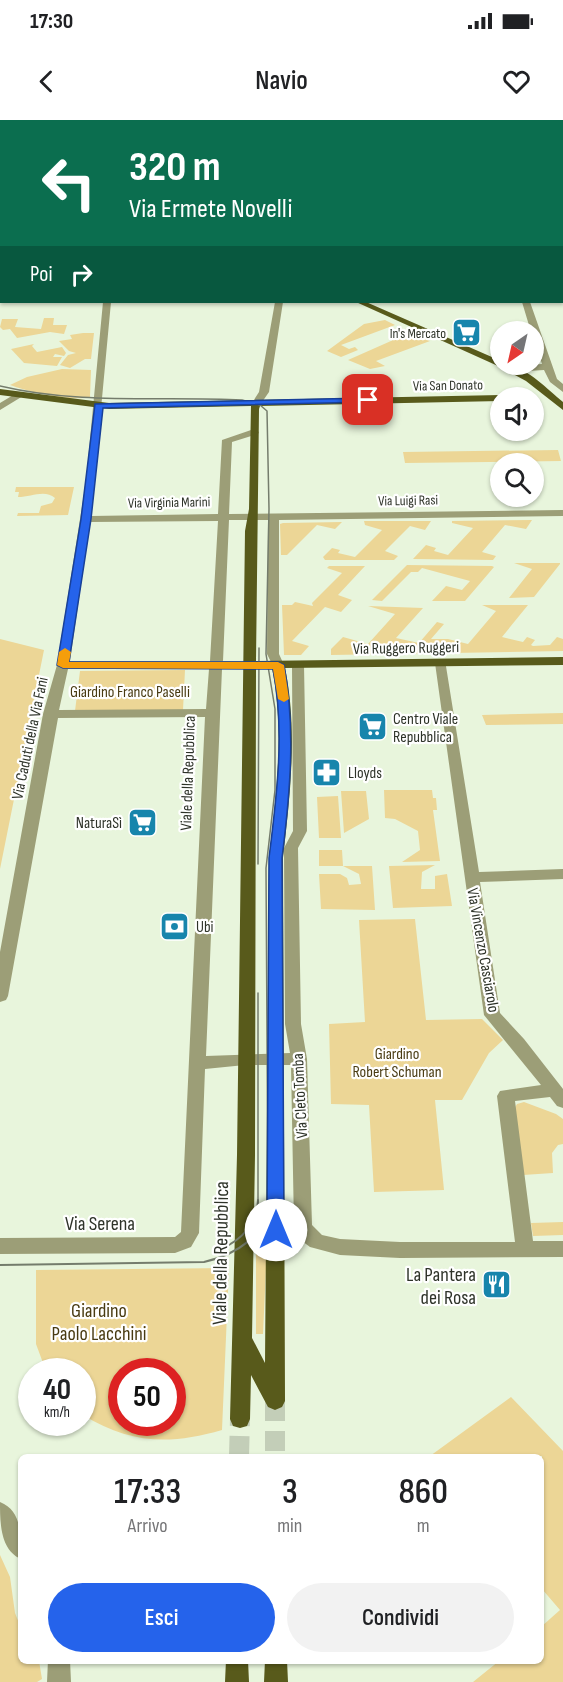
<!DOCTYPE html>
<html lang="it">
<head>
<meta charset="utf-8">
<style>
	:root { --surface:#fff; --page:#f2f2f2; --text:#202124; --muted:#757577; --accent:#2563eb }
	body { margin:0; font-family:"Sofia Sans Condensed",sans-serif; background:var(--page); color:var(--text); height:100vh; display:flex; flex-direction:column; font-size:22px; white-space:nowrap }
	* { box-sizing:border-box; margin:0 }
	p { font-size:20px; color:var(--muted) }
	.icon { flex:none; width:33px; height:33px; fill:none; stroke:currentColor; stroke-width:2; stroke-linecap:round; stroke-linejoin:round }
	.map { position:relative; flex:1; overflow:hidden }
	.side { position:absolute; left:18px; top:1334px; width:526px; height:210px; display:flex; flex-direction:column; background:var(--surface); border-radius:9px; box-shadow:0 2px 4px #0004 }
	.side>* { flex:none }
	.guide { position:absolute; left:0px; top:0px; width:564px; height:183px; box-shadow:0 2px 4px #0004; background:#0b6e4f; color:#fff; overflow:hidden }
	.needle { width:39px; rotate:214deg }
	.buttons { position:absolute; left:490px; top:201px; display:grid; gap:12px }
	.buttons a { display:grid; place-items:center; width:54px; height:54px; border-radius:50%; background:var(--surface); box-shadow:0 2px 4px #0004; font-size:30px }
	.speed { position:absolute; left:18px; top:1238px; display:flex; gap:12px; font-size:30px; font-weight:700; text-align:center }
	.speed>* { display:grid; place-content:center; width:78px; height:78px; border-radius:50%; background:var(--surface); box-shadow:0 2px 4px #0004; line-height:1 }
	.speed small { font-size:15px; font-weight:400 }
	.speed .limit { border:9px solid #d22; background:#fff; color:#111 }
	.pin { position:absolute; display:grid; place-items:center; width:51px; height:51px; color:#fff; margin:-26px; border-radius:12px; box-shadow:0 3px 9px #0006 }
	.me { position:absolute; width:66px; margin:-33px; rotate:0deg; stroke-linejoin:round; filter:drop-shadow(0 0 4px #0008) }
	.turn { display:flex; align-items:center; gap:21px; height:126px; padding:0 30px; font-size:27px }
	.turn .icon { width:78px; height:78px; stroke-width:2.5 }
	.turn b { display:block; font-size:42px; line-height:51px }
	.then { display:flex; align-items:center; height:57px; padding:0 30px; background:#0003; gap:12px; font-size:22px }
	.eta { display:flex; justify-content:space-evenly; align-items:center; height:102px; text-align:center }
	.eta b { font-size:36px; font-weight:600; line-height:42px }
	.action { display:flex; gap:12px; margin-top:auto; padding:12px 30px }
	.action a { flex:1; height:69px; border-radius:36px; background:var(--accent); color:#fff; font-size:24px; font-weight:600; line-height:69px; text-align:center }
	.action a+a { background:var(--page); color:var(--text) }
	.status { display:flex; justify-content:space-between; align-items:center; height:42px; padding:0 30px; background:var(--surface); direction:ltr }
	.status svg { height:16px; fill:currentColor }
	header { display:flex; justify-content:space-between; align-items:center; height:78px; padding:0 30px; background:var(--surface); font-size:27px; font-weight:600 }
	.map>svg:first-child { display:block }
	.green { fill:#ecd696; fill-rule:evenodd }
	.lines { fill:none; stroke-linecap:round; stroke-linejoin:round }
	.major-tunnel { stroke:#c3ceb8; stroke-width:20; stroke-dasharray:20 10; stroke-linecap:butt }
	.minor { fill:#9c9e77; fill-rule:evenodd }
	.major { fill:#585a1b; fill-rule:evenodd }
	.tram-far1 { stroke:#747c6c; stroke-width:1.5 }
	.tram { stroke:#747c6c; stroke-width:2 }
	.rail { stroke:#747c6c; stroke-width:2 }
	.route { fill:#2563eb; stroke:#184099; stroke-width:1.5 }
	.slow { fill:#f59e0b }
	.labels { text-anchor:middle; stroke-width:4.5; stroke-linejoin:round; paint-order:stroke }
	.far-poi-label { font-size:14px; fill:#2e3329; stroke:#fff; text-anchor:end }
	.far-street-label { font-size:14px; fill:#2e3329; stroke:#fff }
	.street-label { font-size:16px; fill:#2e3329; stroke:#fff }
	.park-label { font-size:16px; fill:#493b12; stroke:#fff }
	.poi-label { font-size:16px; fill:#2e3329; stroke:#fff; text-anchor:start }
	.near-street-label { font-size:20px; fill:#2e3329; stroke:#fff }
	.near-poi-label { font-size:20px; fill:#2e3329; stroke:#fff; text-anchor:end }
	.near-park-label { font-size:20px; fill:#493b12; stroke:#fff }
</style>
</head>
<body>
<div class="status"><b>17:30</b><svg viewBox="0 0 49 12"><path d="M0 12V9h3v3zM5 12V6h3v6zM10 12V3h3v9zM15 12V0h3v12zM26 1h20v11H26zM47 4h2v5h-2z"/></svg></div>
<header><svg class="icon" aria-label="back" viewBox="0 0 24 24"><path d="M15 5l-7 7 7 7"/></svg>Navio<svg class="icon" aria-label="heart" viewBox="0 0 24 24"><path d="M12 20l-8-8c-3-5 5-10 8-4 3-6 11-1 8 4z"/></svg></header>
<div class="map">
<svg width="563" height="1562" viewBox="0 0 563 1562">
	<rect width="100%" height="100%" fill="#e8f5dc"/>
	<!-- green -->
	<path class="green" d="M44,198H54L53,205H67L64,214L50,212L17,218L10,209L3,210L0,207L2,199H18L15,207L41,209Z
		M385,200L395,205L341,225L349,229L355,227L358,230L341,237L327,231L364,204Z
		M83,213H94L91,239H85L70,248L60,245L68,235L76,233L69,231L59,221L72,219L70,215Z
		M417,215L430,221L376,241L385,246L370,249L348,240L400,217Z
		M34,224L32,226L37,232L62,227L66,233L64,236L55,234L53,237H62L57,246L24,243L11,229Z
		M62,249L91,250L90,277C71,282 29,272 10,265L27,257Z
		M558,330L561,341L405,343L403,332Z
		M16,367H74L68,395L17,396L18,393H39L41,386L52,383L55,378C45,369 31,377 18,377L19,372H15Z
		M532,400L526,409L505,405L482,432L496,436L493,440L413,439L426,425L436,428L434,431L448,435L473,408L452,403V401Z
		M364,401H431L425,410L410,406L385,431L398,436L394,440H325L323,437L332,428L340,430L338,433L355,437L382,410L365,405Z
		M342,402L335,409L317,405L287,435H281L280,404L283,403Z
		M514,443H560V444L534,477L509,478L532,449Z
		M407,445L492,446L494,447L465,481H432L446,466L462,470L470,461L422,448L418,452H411L382,481L372,480Z
		M329,446H365L338,475L352,480L341,492L325,487L292,521L309,526L301,535H284L282,485H292L295,482L313,486L312,483L342,453L327,448Z
		M482,485H528L502,517L523,522L527,517L535,520L531,525L533,526L550,525L557,517L563,519V531L331,535V529L343,517L368,524L395,494L368,486L423,488L396,518L419,523L437,502L444,504L431,519H448L468,524L496,491Z
		M0,519L44,530L0,749Z
		M185,550L183,590L75,591L80,551Z
		M563,593V604L486,605L482,595Z
		M384,670H432L433,678H436L437,690H433L440,741L402,742L420,730L418,711L395,699L385,698Z
		M341,671H366L369,699L344,713Z
		M338,676L341,718H319L317,677Z
		M319,730H342L343,746H372L375,790L321,789L319,754H340L347,758L349,765L361,764L359,754L343,746H319Z
		M435,745L422,752L421,769H435V756L447,754L452,786L393,788L389,746Z
		M415,799L426,900L482,899L503,920L489,933L462,980H435L444,1070L374,1072L369,985L331,984L329,904L365,902L359,800Z
		M524,982L556,994L563,999V1024L558,1025L552,1033L553,1053L523,1055L513,991L517,984Z
		M563,1102V1115L533,1116L531,1103Z
		M268,1105L263,1214H256V1120Z
		M229,1148L222,1310C170,1325 130,1324 83,1295L82,1251H46L36,1224V1150ZM122,1251H172V1302H122Z
		M511,1277L563,1331V1562H473L499,1541L542,1540V1506L560,1490L542,1469V1336H430Z
		M0,1435L10,1457L15,1493L21,1508V1540L39,1541L42,1559L37,1562H0Z"/>
	<g class="lines">
		<!-- major-tunnel -->
		<path class="major-tunnel" d="M275,1281V1336
			M239,1336L240,1299"/>
		<!-- minor -->
		<path class="minor" d="M56,0H64L65,2H57Z
			M158,0H166V1L155,2Z
			M254,0H262L263,2H255Z
			M520,0H528L519,2Z
			M0,23H2V27H0Z
			M562,35H563V39H562Z
			M0,53H2V58H0Z
			M562,74H563V78H562Z
			M0,90H2V94H0Z
			M0,109H2V114H0Z
			M563,110V115H562V110Z
			M562,153H563V159H562Z
			M103,182H111L91,396L218,394L222,320L254,309L259,312L258,314L232,322L229,394L563,390V396L279,400V534L284,545L278,549L274,548L267,534L268,400H229L223,541H249L255,545L249,549H222L206,936L290,933L285,904L284,728L293,711L292,545L298,541L304,545L307,711L298,728L301,904L307,939L312,1105L322,1115L340,1119L400,1122H515L497,976L500,971L541,965L484,895L435,543L437,540H445L479,752L563,749V759L480,762L500,893L524,919L563,969V988L557,986L550,977L515,981L533,1121H563V1137L400,1138L340,1135L310,1127L302,1121L294,1106L291,945H245L205,949L199,1113L191,1127L175,1133L0,1134V1118L175,1117L181,1112L205,597L58,598L8,876L6,880L0,882V832L43,594L57,545L86,361ZM218,401L210,541H70L90,402ZM68,549H209L206,589L59,590Z
			M275,182H283L269,272L260,285L257,286L252,283L259,272Z
			M522,182H530L557,259L563,264V272L550,262L544,250L511,252L506,249L511,246L542,244L534,219V212H531Z
			M15,274L23,276L0,290V283Z
			M0,1382C23,1391 21,1418 21,1439C0,1430 0,1402 0,1382Z
			M48,1540H70L71,1562H47Z"/>
		<!-- major -->
		<path class="major" d="M0,173H2V179H0Z
			M356,182H366L501,241V244C524,244 546,268 563,282V290L526,261L498,246Z
			M0,269L109,283L501,275L506,278H501V281L260,286L259,289L256,541L563,537V545L285,548C298,610 290,676 283,738L285,1281L282,1287L275,1290L268,1287L251,1255L250,1299L247,1306L240,1308L233,1306L230,1299L237,1035L245,411L249,389L251,286L109,289L0,275ZM272,548C285,611 276,676 269,738L265,1243L252,1218L255,1035L256,549Z
			M226,1540H248L249,1562H225Z
			M265,1540H287L288,1562H264Z"/>
		<!-- tram-far1 -->
		<path class="tram-far1" d="M0,266C80,285 161,276 242,280L260,285L267,291L269,389L266,534L275,589V670L266,748L268,1082
			M258,744L259,528
			M258,873V1082"/>
		<!-- tram -->
		<path class="tram" d="M221,1129C241,1120 258,1104 258,1080
			M0,1145L204,1142C235,1135 268,1116 268,1080"/>
		<!-- rail -->
		<path class="rail" d="M389,0L392,2
			M404,0L407,2"/>
	</g>
	<!-- route -->
	<path class="route" d="M368,278H371V282L103,288L91,399L69,542H278L284,545C296,609 290,674 282,738L284,1110L282,1115L276,1117L270,1115L267,1110L269,738C277,675 285,611 273,549L63,548L57,545L81,399L95,284Z"/>
	<!-- slow -->
	<path class="slow" d="M65,528L71,532L69,542H278L284,545L289,579L284,582L278,579L273,549L63,548L57,545L59,532Z"/>
	<!-- icons -->
	<defs>
		<symbol id="supermarket-square" viewBox="-11 -11 22 22"><rect x="-9" y="-9" width="18" height="18" rx="4" fill="#1785ac" stroke="#fff"/><path d="M-6-5.5h2.5l.6 2H6L4.5 2H-2.5L-4.4-4H-6ZM-1.5 3.2a1.3 1.3 0 1 0 .1 0ZM3 3.2a1.3 1.3 0 1 0 .1 0Z" fill="#fff"/></symbol>
		<symbol id="pharmacy-square" viewBox="-11 -11 22 22"><rect x="-9" y="-9" width="18" height="18" rx="4" fill="#1785ac" stroke="#fff"/><path d="M-2-6h4v4h4v4h-4v4h-4v-4h-4v-4h4Z" fill="#fff"/></symbol>
		<symbol id="bank-square" viewBox="-11 -11 22 22"><rect x="-9" y="-9" width="18" height="18" rx="4" fill="#1785ac" stroke="#fff"/><path d="M-6-4H6V4H-6ZM0-2.3a2.3 2.3 0 1 0 0 4.6a2.3 2.3 0 1 0 0-4.6Z" fill="#fff"/></symbol>
		<symbol id="restaurant-square" viewBox="-11 -11 22 22"><rect x="-9" y="-9" width="18" height="18" rx="4" fill="#1785ac" stroke="#fff"/><path d="M-5-6h1v4h1v-4h1v4h1v-4h1v5L-1.5 .5V6h-2V.5L-5-1ZM5-6V6H3V1.5H1.5Q1.5-4 5-6Z" fill="#fff"/></symbol>
	</defs>
	<g fill-rule="evenodd">
		<use href="#supermarket-square" x="450" y="196" width="33" height="33"/>
		<use href="#supermarket-square" x="356" y="590" width="33" height="33"/>
		<use href="#pharmacy-square" x="310" y="636" width="33" height="33"/>
		<use href="#supermarket-square" x="126" y="686" width="33" height="33"/>
		<use href="#bank-square" x="158" y="790" width="33" height="33"/>
		<use href="#restaurant-square" x="480" y="1148" width="33" height="33"/>
	</g>
	<g class="labels">
		<!-- far-poi labels -->
		<g class="far-poi-label">
			<text x="446" y="218">In's Mercato</text>
		</g>
		<!-- far-street labels -->
		<g class="far-street-label">
			<text transform="translate(448 265) rotate(-1)" y="5">Via San Donato</text>
			<text transform="translate(408 380) rotate(-1)" y="5">Via Luigi Rasi</text>
			<text transform="translate(169 382) rotate(-1)" y="5">Via Virginia Marini</text>
		</g>
		<!-- street labels -->
		<g class="street-label">
			<text transform="translate(406 527) rotate(-1)" y="6">Via Ruggero Ruggeri</text>
			<text transform="translate(29 618) rotate(-78)" y="6">Via Caduti della Via Fani</text>
			<text transform="translate(187 653) rotate(-88)" y="6">Viale della Repubblica</text>
			<text transform="translate(484 830) rotate(80)" y="6">Via Vincenzo Casciarolo</text>
			<text transform="translate(299 976) rotate(-93)" y="6">Via Cleto Tomba</text>
		</g>
		<!-- park labels -->
		<g class="park-label">
			<text x="130" y="577">Giardino Franco Paselli</text>
			<text x="397" y="939">Giardino<tspan x="397" dy="18">Robert Schuman</tspan></text>
		</g>
		<!-- poi labels -->
		<g class="poi-label">
			<text x="393" y="604">Centro Viale<tspan x="393" dy="18">Repubblica</tspan></text>
			<text x="348" y="658">Lloyds</text>
			<text x="122" y="708" text-anchor="end">NaturaSì</text>
			<text x="196" y="812">Ubi</text>
		</g>
		<!-- near-street labels -->
		<g class="near-street-label">
			<text x="100" y="1110">Via Serena</text>
			<text transform="translate(220 1133) rotate(-89)" y="7">Viale della Repubblica</text>
		</g>
		<!-- near-poi labels -->
		<g class="near-poi-label">
			<text x="476" y="1161">La Pantera<tspan x="476" dy="23">dei Rosa</tspan></text>
		</g>
		<!-- near-park labels -->
		<g class="near-park-label">
			<text x="99" y="1197">Giardino<tspan x="99" dy="23">Paolo Lacchini</tspan></text>
		</g>
	</g>
</svg>
<div class="buttons">
<a><svg class="needle" viewBox="-14 -14 28 28"><path d="M0-13l5 13h-10z" fill="#e53935"/><path d="M0 13l5-13h-10z" fill="#757577"/></svg></a>
<a><svg class="icon" aria-label="sound" viewBox="0 0 24 24"><path d="M4 9h4l5-4v14l-5-4H4zM17 9q2 3 0 6"/></svg></a>
<a><svg class="icon" aria-label="search" viewBox="0 0 24 24"><circle cx="10" cy="10" r="6"/><path d="M15 15l6 6"/></svg></a>
</div>
<div class="speed"><div>40<small>km/h</small></div><div class="limit">50</div></div>
<div class="pin" style="left:368px;top:280px;background:#d93025"><svg class="icon" aria-label="arrive" viewBox="0 0 24 24"><path d="M6 21V4h12l-3 4 3 4H6"/></svg></div>
<svg class="me" style="left:276px;top:1110px" viewBox="-20 -20 40 40"><circle r="19" fill="#fff"/><path d="M0-13L10 11 0 6-10 11z" fill="#2563eb"/></svg>
<div class="guide">
<div class="turn"><svg class="icon" aria-label="left" viewBox="0 0 24 24"><path d="M17 20v-9H6M10 6l-5 5 5 5"/></svg><div><b>320 m</b>Via Ermete Novelli</div></div>
<div class="then">Poi<svg class="icon" aria-label="right" viewBox="0 0 24 24"><path d="M7 20v-9h11M14 6l5 5-5 5"/></svg></div>
</div>
<section class="side">
<div class="eta">
<div><b>17:33</b><p>Arrivo</p></div>
<div><b>3</b><p>min</p></div>
<div><b>860</b><p>m</p></div>
</div>
<div class="action"><a>Esci</a><a>Condividi</a></div>
</section>
</div>
</body>
</html>
